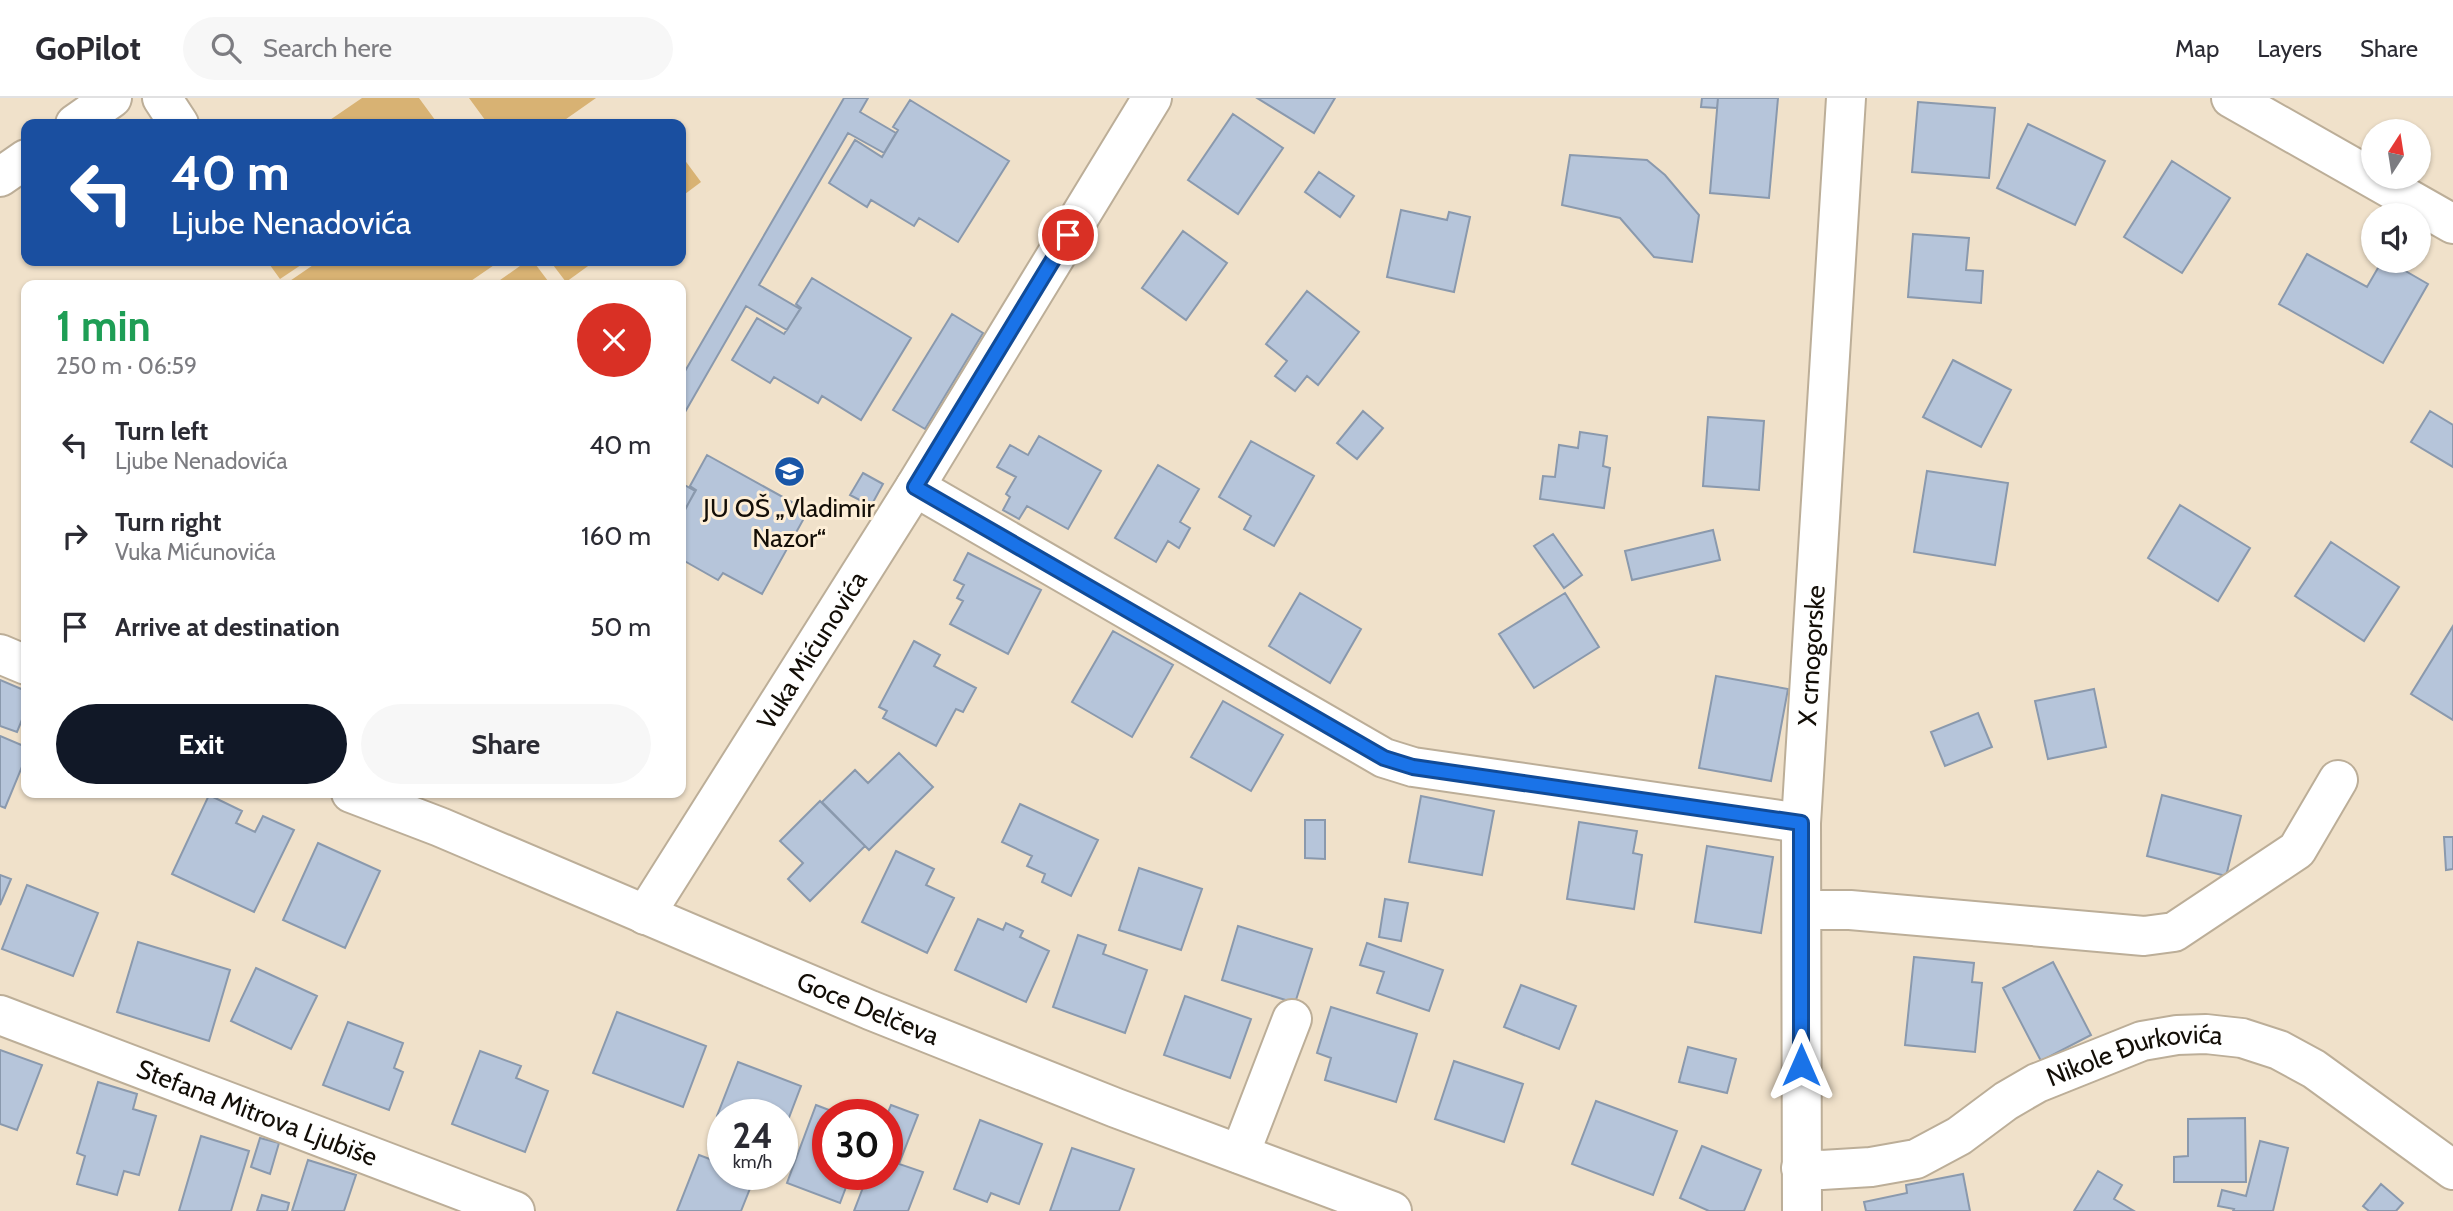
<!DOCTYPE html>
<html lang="en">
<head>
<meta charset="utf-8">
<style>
	:root { --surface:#fff; --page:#f7f7f7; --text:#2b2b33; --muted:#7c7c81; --line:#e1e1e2; --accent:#111827 }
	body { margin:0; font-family:Cabin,sans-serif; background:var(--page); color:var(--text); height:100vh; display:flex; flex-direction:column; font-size:26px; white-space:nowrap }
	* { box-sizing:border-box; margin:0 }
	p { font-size:23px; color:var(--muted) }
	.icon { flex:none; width:38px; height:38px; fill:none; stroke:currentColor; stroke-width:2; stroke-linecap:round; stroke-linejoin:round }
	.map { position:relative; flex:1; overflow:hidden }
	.panel { position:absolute; left:21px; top:182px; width:665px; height:518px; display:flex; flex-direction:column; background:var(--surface); border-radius:14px; box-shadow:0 2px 5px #0004 }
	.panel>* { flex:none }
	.banner { position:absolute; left:21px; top:21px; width:665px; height:147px; border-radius:14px; box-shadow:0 2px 5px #0004; background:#1a4fa0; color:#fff; overflow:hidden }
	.needle { width:46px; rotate:12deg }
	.fabs { position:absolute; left:2361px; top:21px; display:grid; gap:14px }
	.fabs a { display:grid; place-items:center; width:70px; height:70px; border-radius:50%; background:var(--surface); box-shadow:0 2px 5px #0004; font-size:35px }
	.speed { position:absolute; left:707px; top:1001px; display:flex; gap:14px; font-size:35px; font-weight:700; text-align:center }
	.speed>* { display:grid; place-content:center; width:91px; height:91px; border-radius:50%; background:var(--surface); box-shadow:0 2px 5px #0004; line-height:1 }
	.speed small { font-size:18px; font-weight:400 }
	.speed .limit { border:10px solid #d22; background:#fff; color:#111 }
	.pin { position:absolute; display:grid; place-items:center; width:60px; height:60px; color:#fff; margin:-30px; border:4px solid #fff; border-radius:50%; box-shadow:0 2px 7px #0007 }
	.me { position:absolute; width:77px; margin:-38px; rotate:0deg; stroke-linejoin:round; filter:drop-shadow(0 0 5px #0008) }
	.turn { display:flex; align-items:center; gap:24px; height:147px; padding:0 35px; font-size:32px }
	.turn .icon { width:91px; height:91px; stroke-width:2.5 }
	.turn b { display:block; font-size:49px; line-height:60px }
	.round { display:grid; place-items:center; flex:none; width:74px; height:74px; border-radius:37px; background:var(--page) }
	.overview { display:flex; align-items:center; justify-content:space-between; height:119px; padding:0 35px }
	h1 { font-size:42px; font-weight:800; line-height:52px; color:#1e9e55 }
	.button { display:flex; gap:14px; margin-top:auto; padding:14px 35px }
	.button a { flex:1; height:80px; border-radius:42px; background:var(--accent); color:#fff; font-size:28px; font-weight:800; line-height:80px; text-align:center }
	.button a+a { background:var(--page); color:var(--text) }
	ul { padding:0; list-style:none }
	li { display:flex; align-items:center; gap:21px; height:91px; padding:0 35px }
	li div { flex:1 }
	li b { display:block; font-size:26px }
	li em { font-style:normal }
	header { display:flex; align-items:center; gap:42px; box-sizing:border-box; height:98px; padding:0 35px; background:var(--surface); border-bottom:2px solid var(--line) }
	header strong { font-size:33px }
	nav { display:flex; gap:38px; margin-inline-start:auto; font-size:24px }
	.search { width:490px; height:63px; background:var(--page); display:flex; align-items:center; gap:18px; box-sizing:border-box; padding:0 24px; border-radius:38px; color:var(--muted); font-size:26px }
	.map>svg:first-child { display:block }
	.green { fill:#d8b273 }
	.building { fill:#b6c5da; stroke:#8a99ad; stroke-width:2 }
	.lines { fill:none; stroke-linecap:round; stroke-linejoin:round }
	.minor-casing { stroke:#bcae98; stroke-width:42 }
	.minor { stroke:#fff; stroke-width:38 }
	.route-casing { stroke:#114b97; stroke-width:18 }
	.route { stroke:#1a73e8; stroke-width:12 }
	.labels { text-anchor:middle; stroke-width:6; stroke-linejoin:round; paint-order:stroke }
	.poi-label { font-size:26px; fill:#130e07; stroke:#fdeed7 }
	.street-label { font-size:26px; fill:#130e07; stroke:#fdeed7 }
</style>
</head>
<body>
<header>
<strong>GoPilot</strong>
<div class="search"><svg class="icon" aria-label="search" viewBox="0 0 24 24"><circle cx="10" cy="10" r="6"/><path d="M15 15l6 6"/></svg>Search here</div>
<nav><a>Map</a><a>Layers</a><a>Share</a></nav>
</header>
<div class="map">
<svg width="2453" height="1113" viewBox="0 0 2453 1113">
	<rect width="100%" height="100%" fill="#f0e1ca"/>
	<!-- green -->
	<path class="green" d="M362,0H419L438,26H324Z
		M469,0H596L559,26H488Z
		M681,57L701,84L681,99Z
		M267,163H307L280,181Z
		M319,163H500L465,187H284Z
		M527,163H533L551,187H493Z
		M550,163H595L566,184Z"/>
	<!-- building -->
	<path class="building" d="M844,0H868L860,14L896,35L884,55L848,35L759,187L800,211L787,232L746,208L681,321V280Z
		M1257,0H1335L1314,35Z
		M1702,0H1718L1717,10L1701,9Z
		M1718,0H1778L1769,100L1710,95Z
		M910,2L1009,63L958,144L919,120L914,128L871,102L867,109L829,85L855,42L882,59L898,32L893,29Z
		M1918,4L1995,10L1989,80L1912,74Z
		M1233,16L1283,50L1238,116L1188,82Z
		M2028,26L2105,63L2075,127L1997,90Z
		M1570,57L1647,62L1665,77L1699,117L1692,164L1654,159L1620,120L1562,107Z
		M2172,63L2230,100L2182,175L2124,139Z
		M1319,74L1354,98L1340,119L1305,94Z
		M1401,112L1447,122L1449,114L1470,119L1454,194L1387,179Z
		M1183,133L1227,165L1186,222L1142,190Z
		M1913,136L1969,140L1966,172L1983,173L1981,205L1908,199Z
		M2307,156L2367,189L2382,163H2388L2428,186L2383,265L2279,206Z
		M812,180L911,240L861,322L822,298L818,305L774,279L770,285L732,262L757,220L784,236L801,210L796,206Z
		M1307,193L1359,234L1318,287L1307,278L1295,293L1275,278L1287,263L1266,246Z
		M952,216L983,235L925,331L893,312Z
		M1953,262L2011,292L1981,349L1923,319Z
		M1363,313L1383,330L1357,361L1337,345Z
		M2430,313L2453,327V369L2411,344Z
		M1708,319L1764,323L1759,392L1703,388Z
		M1580,334L1607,338L1603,368L1610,370L1604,410L1540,401L1543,378L1555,379L1559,347L1578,350Z
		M1039,338L1101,373L1068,431L1027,408L1019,421L1003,412L1010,399L1006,396L1016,379L997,369L1010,347L1028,357Z
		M1251,343L1314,378L1274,448L1244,431L1251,418L1219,399Z
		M707,357L808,413L762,496L723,475L718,482L681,461V414L683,415L696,392L690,388Z
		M1158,367L1199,391L1180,424L1190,430L1179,450L1168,443L1156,464L1115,440Z
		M1927,373L2008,385L1995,467L1914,454Z
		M863,375L883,386L871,408L850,397Z
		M681,385L695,393L685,412L681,409Z
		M2180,407L2250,450L2218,503L2148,460Z
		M1713,432L1720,462L1632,482L1625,453Z
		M1553,436L1582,477L1564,490L1534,448Z
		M2331,444L2399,489L2364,543L2295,498Z
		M968,455L1041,492L1008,556L950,526L963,503L957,500L964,487L954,482Z
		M1300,495L1361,531L1330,585L1269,548Z
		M1565,495L1599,549L1534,590L1499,536Z
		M2453,528V622L2411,596Z
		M1113,533L1173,567L1132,639L1072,604Z
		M914,543L940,557L934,568L976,590L963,614L956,611L936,648L883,620L887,613L879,609Z
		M1716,578L1788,591L1771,683L1699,670Z
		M0,582L26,593V612L17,634L0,628Z
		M2094,591L2106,649L2048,661L2035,603Z
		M1223,603L1283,637L1251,693L1191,659Z
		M1978,615L1992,649L1945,668L1931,634Z
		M0,638L26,649V659L5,710L0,708Z
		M899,655L933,689L869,752L822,704L855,672L868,685Z
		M209,697L242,713L236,725L255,734L263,718L294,732L254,814L172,776Z
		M2162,697L2241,718L2226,778L2147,758Z
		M1421,698L1494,713L1482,777L1409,764Z
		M820,703L865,748L810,803L788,781L803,765L780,743Z
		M1020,706L1098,742L1071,798L1042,784L1045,776L1027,768L1032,758L1002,744Z
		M1305,722H1325V761L1305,760Z
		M1579,724L1637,733L1633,755L1642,757L1634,811L1567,801Z
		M2444,739H2453V771L2446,772Z
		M318,745L380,773L345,850L283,822Z
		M1707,748L1773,759L1761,835L1695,824Z
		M896,753L934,771L926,787L954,800L927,855L862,824Z
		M1139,770L1202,791L1181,852L1119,832Z
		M0,777L11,781L0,807Z
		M27,787L98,815L73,878L2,851Z
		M1385,801L1408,805L1401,843L1379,839Z
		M978,821L1003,832L1006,825L1023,833L1020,839L1049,853L1026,904L955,872Z
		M1238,828L1312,851L1295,905L1222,882Z
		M1078,837L1106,847L1103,856L1147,872L1125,935L1053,909Z
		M138,844L230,872L209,943L117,914Z
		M1367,845L1443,872L1429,913L1377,895L1384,874L1360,867Z
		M1914,859L1974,865L1972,884L1982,885L1975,954L1905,947Z
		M2053,864L2091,937L2041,963L2003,890Z
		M256,870L317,898L291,951L231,923Z
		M1521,887L1576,908L1559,951L1504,929Z
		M1185,898L1251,921L1230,980L1164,957Z
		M1331,909L1417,936L1396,1004L1325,982L1331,960L1317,955Z
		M617,914L706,948L683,1009L593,975Z
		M348,924L403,945L394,970L403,974L389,1012L323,987Z
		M1688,949L1736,961L1727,995L1679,984Z
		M0,952L42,967L17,1032L0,1026Z
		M480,953L521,968L516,980L548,993L525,1054L452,1026Z
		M1454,963L1523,986L1504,1044L1435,1021Z
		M738,964L801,988L782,1038V1017H723V1020L717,1018Z
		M98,984L137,996L133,1011L156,1018L139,1077L124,1073L117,1097L77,1086L85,1058L77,1055Z
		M1596,1003L1677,1033L1653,1097L1572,1066Z
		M816,1007L842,1017H828V1076H851L840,1105L787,1085Z
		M891,1007L918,1017L899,1066L923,1074L908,1113H854L867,1079L865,1076H887V1017Z
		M2245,1020L2246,1084H2174V1059L2188,1058V1021Z
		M980,1022L1042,1046L1019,1106L991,1095L987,1104L954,1091Z
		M201,1038L249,1053L231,1113H179Z
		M260,1040L279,1045L270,1076L251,1069Z
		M2260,1043L2288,1050L2273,1113H2233L2234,1111L2218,1108L2222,1092L2246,1098Z
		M1702,1048L1761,1072L1744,1113H1709L1680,1100Z
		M1072,1050L1134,1071L1119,1113H1050Z
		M699,1057L723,1066V1076L755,1078L741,1113H677Z
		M308,1062L356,1077L344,1113H292Z
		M2098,1073L2122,1087L2114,1101L2134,1113H2074Z
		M1963,1076L1970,1113H1866L1864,1104L1907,1095L1906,1087Z
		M2381,1086L2403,1105L2396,1113H2369L2363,1108Z
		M262,1097L289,1105L287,1113H257Z"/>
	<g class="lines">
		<defs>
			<g id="minor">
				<path d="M162,0L179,26"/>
				<path d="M2231,0L2453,126"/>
				<path d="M75,26L112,0"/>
				<path d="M0,79L26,61"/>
				<path d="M915,389L1384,660L1413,669L1801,725"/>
				<path d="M0,556L26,567"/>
				<path id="s1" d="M351,695L440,729L870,912L1116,1010L1392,1113"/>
				<path d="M1802,812H1850L2144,838L2174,834L2297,752L2338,682"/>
				<path id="s2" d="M645,817L915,389L1152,0"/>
				<path id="s3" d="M0,917L515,1113"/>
				<path d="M1240,1056L1292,921"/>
				<path id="s4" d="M1801,1070L1822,1072L1871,1069L1916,1061L1959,1038L2006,1003L2037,985L2142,943L2177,937L2206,936L2242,940L2279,952L2314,971L2453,1072"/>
				<path id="s5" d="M1802,1113L1801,725L1846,0"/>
			</g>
		</defs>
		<!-- minor casing -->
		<use href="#minor" class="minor-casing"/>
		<!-- minor -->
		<use href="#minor" class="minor"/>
	</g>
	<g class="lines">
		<defs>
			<path id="route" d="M1068,137L915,389L1384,660L1413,669L1801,725V967"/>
		</defs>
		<!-- route casing -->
		<use href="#route" class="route-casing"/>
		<!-- route -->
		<use href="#route" class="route"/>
	</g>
	<!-- icons -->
	<defs>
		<symbol id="school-disc" viewBox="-11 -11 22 22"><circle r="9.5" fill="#1956a7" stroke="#fdeed7"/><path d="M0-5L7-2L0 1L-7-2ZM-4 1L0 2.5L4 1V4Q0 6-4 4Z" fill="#fff"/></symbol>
	</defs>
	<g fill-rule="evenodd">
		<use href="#school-disc" x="772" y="356" width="35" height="35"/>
	</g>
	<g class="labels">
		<!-- poi labels -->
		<g class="poi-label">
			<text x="789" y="419">JU OŠ „Vladimir<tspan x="789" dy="30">Nazor“</tspan></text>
		</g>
		<!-- street labels -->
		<g class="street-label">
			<text dy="9" stroke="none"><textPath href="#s2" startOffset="313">Vuka Mićunovića</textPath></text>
			<text dy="9" stroke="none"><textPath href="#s5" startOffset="556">X crnogorske</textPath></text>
			<text dy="9" stroke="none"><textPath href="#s1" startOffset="560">Goce Delčeva</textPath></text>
			<text dy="9" stroke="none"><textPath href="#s4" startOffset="362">Nikole Đurkovića</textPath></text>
			<text dy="9" stroke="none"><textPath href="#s3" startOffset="275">Stefana Mitrova Ljubiše</textPath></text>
		</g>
	</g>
</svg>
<div class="fabs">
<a><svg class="needle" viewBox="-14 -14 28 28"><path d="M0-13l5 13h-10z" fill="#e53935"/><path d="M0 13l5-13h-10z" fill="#7c7c81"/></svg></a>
<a><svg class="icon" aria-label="sound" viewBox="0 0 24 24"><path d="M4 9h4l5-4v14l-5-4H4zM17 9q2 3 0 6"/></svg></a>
</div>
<div class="speed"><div>24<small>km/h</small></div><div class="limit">30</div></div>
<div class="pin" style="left:1068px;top:137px;background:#d93025"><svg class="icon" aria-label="arrive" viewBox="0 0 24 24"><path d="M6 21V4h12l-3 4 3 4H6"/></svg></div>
<svg class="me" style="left:1801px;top:967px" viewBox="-20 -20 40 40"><path d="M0-17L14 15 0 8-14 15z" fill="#1a73e8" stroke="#fff" stroke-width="4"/></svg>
<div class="banner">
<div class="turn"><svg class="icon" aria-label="left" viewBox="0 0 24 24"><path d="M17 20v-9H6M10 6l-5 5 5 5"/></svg><div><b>40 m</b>Ljube Nenadovića</div></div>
</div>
<section class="panel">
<div class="overview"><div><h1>1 min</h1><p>250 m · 06:59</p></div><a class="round" style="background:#d93025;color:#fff"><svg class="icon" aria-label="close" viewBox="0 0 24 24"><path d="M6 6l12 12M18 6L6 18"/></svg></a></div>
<ul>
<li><svg class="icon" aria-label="left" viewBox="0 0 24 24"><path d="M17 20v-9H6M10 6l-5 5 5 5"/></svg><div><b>Turn left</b><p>Ljube Nenadovića</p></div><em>40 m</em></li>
<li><svg class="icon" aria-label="right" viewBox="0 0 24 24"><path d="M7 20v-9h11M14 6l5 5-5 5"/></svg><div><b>Turn right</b><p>Vuka Mićunovića</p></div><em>160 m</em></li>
<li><svg class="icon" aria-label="arrive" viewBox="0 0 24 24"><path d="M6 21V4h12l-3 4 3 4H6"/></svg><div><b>Arrive at destination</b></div><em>50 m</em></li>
</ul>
<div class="button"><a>Exit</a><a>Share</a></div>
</section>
</div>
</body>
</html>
